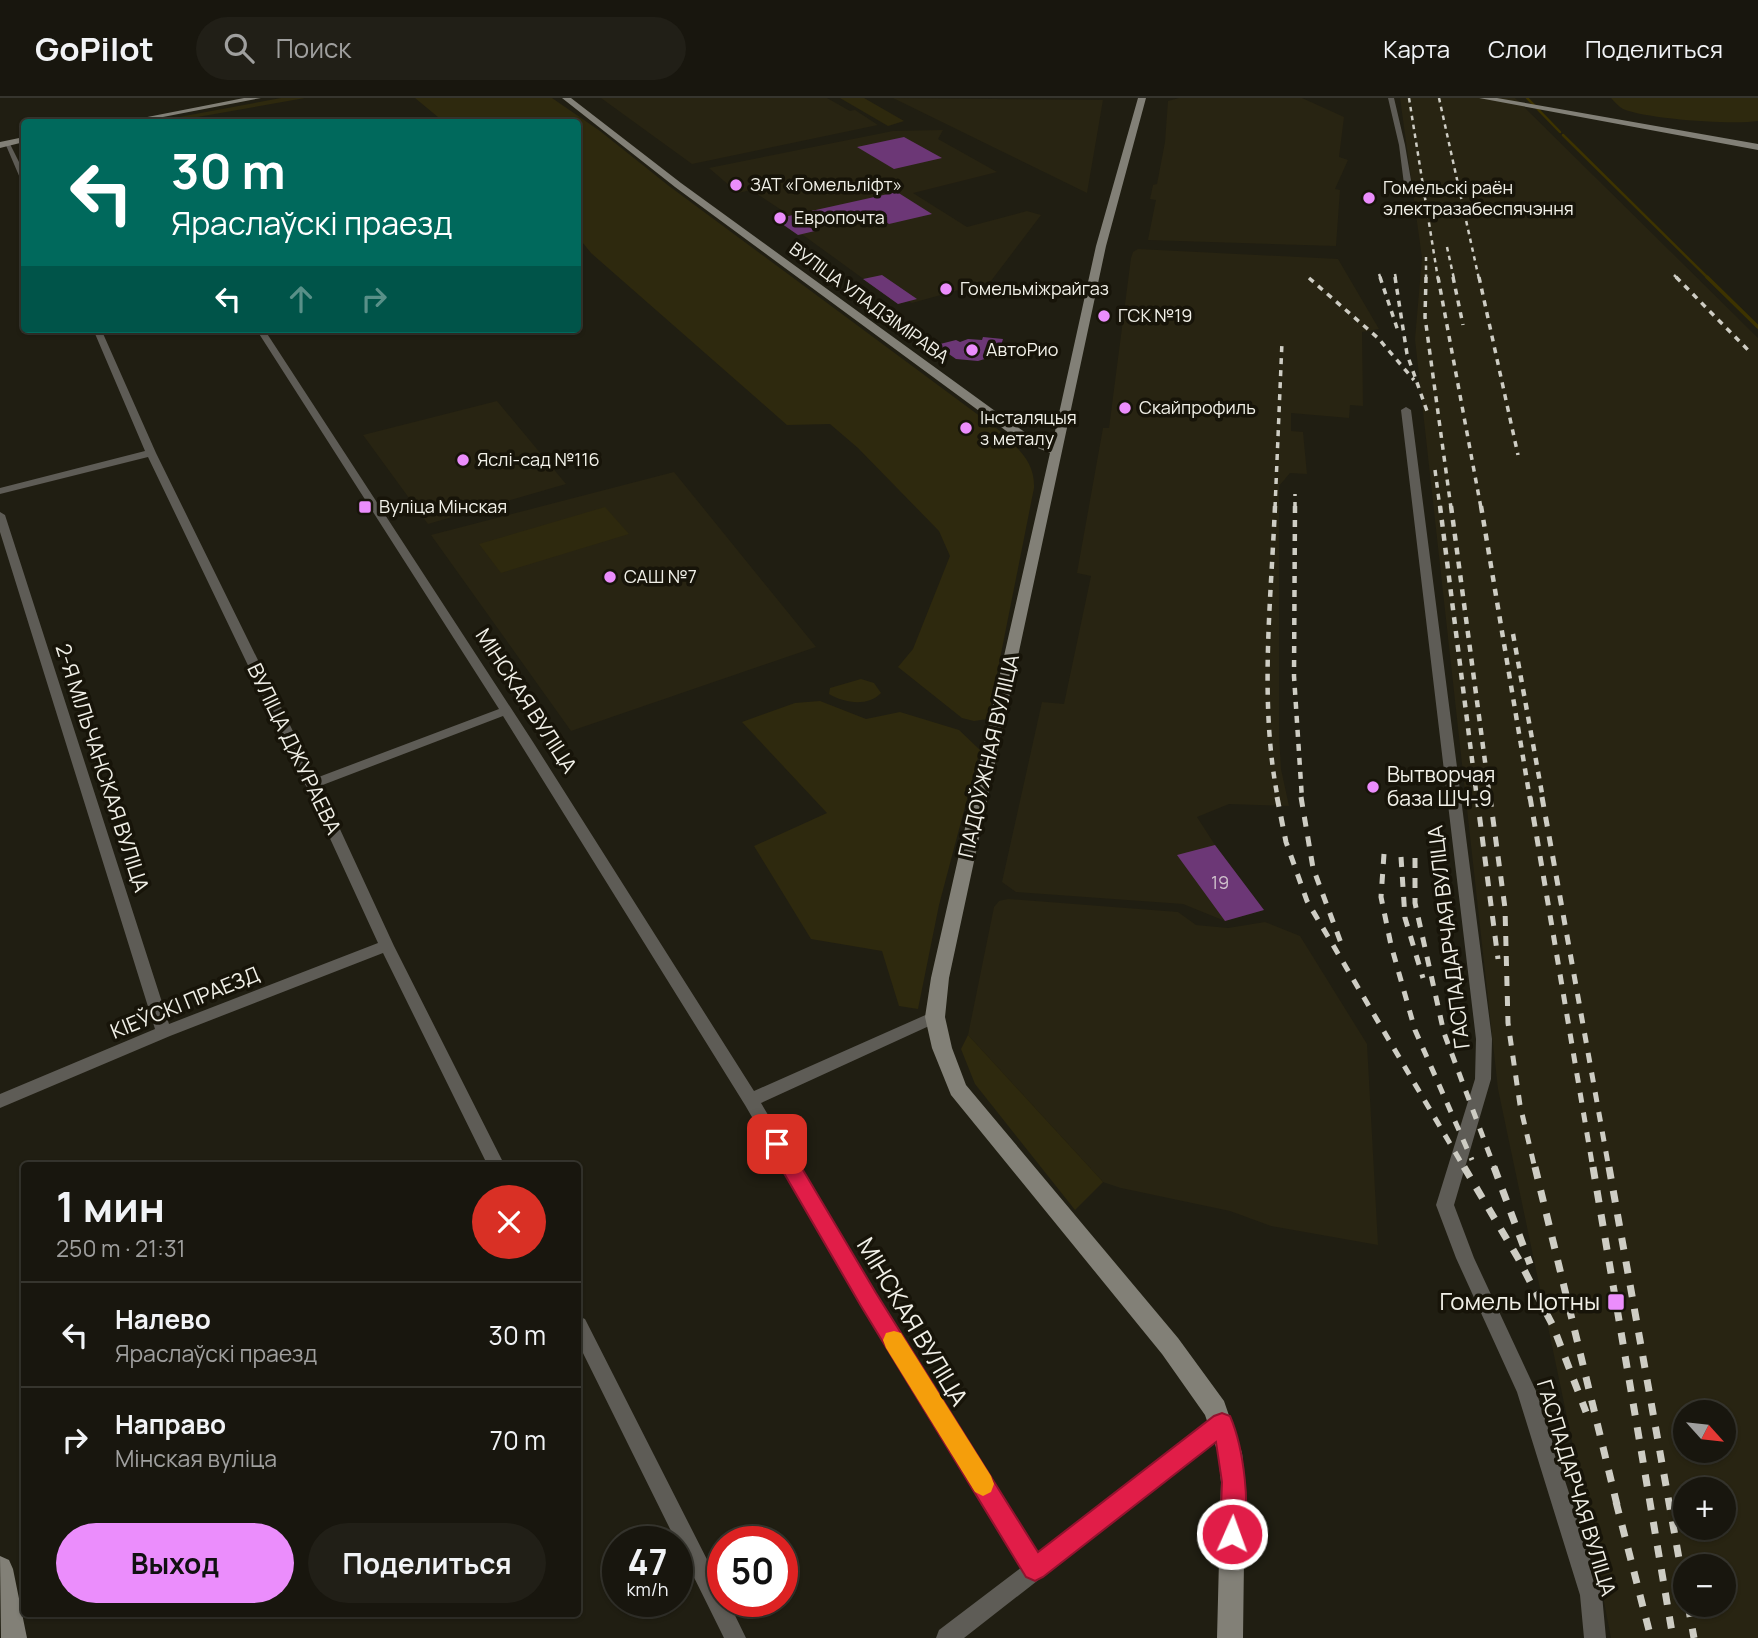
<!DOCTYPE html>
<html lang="ru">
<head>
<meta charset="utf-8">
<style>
	:root { --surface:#18160e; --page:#211f17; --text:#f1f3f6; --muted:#9f9f9e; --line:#36352e; --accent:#eb8dfc }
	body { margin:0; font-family:Manrope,sans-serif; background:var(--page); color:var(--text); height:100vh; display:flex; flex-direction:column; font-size:26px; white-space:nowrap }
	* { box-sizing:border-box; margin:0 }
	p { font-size:23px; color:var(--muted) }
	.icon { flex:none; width:38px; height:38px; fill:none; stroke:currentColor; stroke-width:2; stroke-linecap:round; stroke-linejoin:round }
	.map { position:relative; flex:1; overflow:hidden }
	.side { position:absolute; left:21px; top:1064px; width:560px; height:455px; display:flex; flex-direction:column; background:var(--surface); border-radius:7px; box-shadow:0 2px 5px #0004,0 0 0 2px var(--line) }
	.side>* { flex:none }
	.banner { position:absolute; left:21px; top:21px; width:560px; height:214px; border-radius:7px; box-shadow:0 2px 5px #0004,0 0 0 2px var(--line); background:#00695c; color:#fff; overflow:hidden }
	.needle { width:46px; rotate:117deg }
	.fabs { position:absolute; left:1673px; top:1302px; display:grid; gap:14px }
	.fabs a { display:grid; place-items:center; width:63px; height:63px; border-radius:50%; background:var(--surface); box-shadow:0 2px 5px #0004,0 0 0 2px var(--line); font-size:35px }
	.speed { position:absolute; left:602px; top:1428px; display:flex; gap:14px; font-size:35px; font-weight:700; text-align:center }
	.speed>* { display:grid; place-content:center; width:91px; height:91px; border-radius:50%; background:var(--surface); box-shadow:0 2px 5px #0004,0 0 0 2px var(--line); line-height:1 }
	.speed small { font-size:18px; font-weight:400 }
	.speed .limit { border:10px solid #d22; background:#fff; color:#111 }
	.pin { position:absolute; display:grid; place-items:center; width:60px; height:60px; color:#fff; margin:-30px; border-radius:14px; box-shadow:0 4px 10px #0006 }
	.me { position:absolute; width:77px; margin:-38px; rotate:2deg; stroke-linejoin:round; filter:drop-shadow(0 0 5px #0008) }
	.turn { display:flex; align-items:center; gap:24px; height:147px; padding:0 35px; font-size:32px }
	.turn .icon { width:91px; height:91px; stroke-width:2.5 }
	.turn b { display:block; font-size:49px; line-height:60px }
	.lanes { display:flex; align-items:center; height:66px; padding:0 35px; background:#0003; justify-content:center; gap:35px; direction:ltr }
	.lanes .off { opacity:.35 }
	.round { display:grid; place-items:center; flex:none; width:74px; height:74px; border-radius:37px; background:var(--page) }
	.overview { display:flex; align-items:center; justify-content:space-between; height:119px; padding:0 35px }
	h1 { font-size:42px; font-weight:700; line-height:52px }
	.primary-button { display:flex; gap:14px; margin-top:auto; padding:14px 35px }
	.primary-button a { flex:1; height:80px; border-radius:42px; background:var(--accent); color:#111; font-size:28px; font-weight:700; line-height:80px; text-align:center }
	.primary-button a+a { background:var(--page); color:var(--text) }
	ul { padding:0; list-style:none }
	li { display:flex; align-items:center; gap:21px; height:105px; padding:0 35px; border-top:2px solid var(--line) }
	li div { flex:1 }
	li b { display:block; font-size:26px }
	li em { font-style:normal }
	header { display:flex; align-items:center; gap:42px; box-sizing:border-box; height:98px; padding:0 35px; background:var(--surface); border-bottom:2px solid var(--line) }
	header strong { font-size:33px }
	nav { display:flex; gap:38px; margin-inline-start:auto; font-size:24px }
	.search { width:490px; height:63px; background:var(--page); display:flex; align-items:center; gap:18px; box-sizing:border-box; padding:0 24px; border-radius:38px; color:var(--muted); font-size:26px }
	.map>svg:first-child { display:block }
	.built { fill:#282412; fill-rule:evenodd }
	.green { fill:#2e290e }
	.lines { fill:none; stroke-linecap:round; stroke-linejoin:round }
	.stream-far1 { stroke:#3d3300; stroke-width:2.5 }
	.stream { stroke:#3d3300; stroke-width:3.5 }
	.building { fill:#6c3776 }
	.street { fill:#5e5c56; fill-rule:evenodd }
	.secondary { fill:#828077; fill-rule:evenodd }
	.rail-far4 { stroke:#cecdc4; stroke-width:2.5; stroke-dasharray:4.5 4.5; stroke-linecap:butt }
	.rail-far3 { stroke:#cecdc4; stroke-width:3.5; stroke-dasharray:6 6; stroke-linecap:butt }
	.rail-far2 { stroke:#cecdc4; stroke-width:4.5; stroke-dasharray:7 7; stroke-linecap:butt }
	.rail-far1 { stroke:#cecdc4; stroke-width:5; stroke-dasharray:10 10; stroke-linecap:butt }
	.rail { stroke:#cecdc4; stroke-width:7; stroke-dasharray:12 12; stroke-linecap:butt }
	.route { fill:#e11d48; stroke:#92132f; stroke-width:2 }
	.slow { fill:#f59e0b }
	.poi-dot { fill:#eb8dfc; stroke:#171409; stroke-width:2.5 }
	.labels { text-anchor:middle; stroke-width:7; stroke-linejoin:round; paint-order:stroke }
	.far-poi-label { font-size:18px; fill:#f1f0e8; stroke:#171409; text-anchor:start }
	.far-street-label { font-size:18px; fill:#f1f0e8; stroke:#171409 }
	.number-label { font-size:18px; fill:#d0c2cc }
	.street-label { font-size:21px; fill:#f1f0e8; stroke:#171409 }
	.poi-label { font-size:21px; fill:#f1f0e8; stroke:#171409; text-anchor:start }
	.near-poi-label { font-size:24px; fill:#f1f0e8; stroke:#171409; text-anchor:end }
	.near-street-label { font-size:24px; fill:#f1f0e8; stroke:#171409 }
</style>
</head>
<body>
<header>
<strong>GoPilot</strong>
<div class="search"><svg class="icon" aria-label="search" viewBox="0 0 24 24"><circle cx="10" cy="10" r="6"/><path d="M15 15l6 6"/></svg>Поиск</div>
<nav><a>Карта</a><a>Слои</a><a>Поделиться</a></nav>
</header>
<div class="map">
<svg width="1758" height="1540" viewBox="0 0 1758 1540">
	<rect width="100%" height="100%" fill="#201e12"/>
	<!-- built -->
	<path class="built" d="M601,0H827L850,13L855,12L878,27L692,66Z
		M893,0L1103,2L1087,95L942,24Z
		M1179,0H1302L1344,19L1339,59L1348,62L1335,91L1340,92L1336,148L1148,142L1156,102L1150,101L1153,87L1157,86L1165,44L1168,3Z
		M1400,0H1515L1758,240V1540H1611L1584,1400L1498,991L1415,241L1422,160ZM1685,1314H1724V1353H1685ZM1685,1391H1724V1430H1685ZM1685,1468H1724V1507H1685Z
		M943,32L938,41L997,74L913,95L967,129L1027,113L1041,117L991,183L912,205L908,203L898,206L803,137H798L772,119L786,115L751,92L738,95L709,70L893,33Z
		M1138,151L1338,161L1379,231L1362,234L1363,308L1350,307L1349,320L1291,315V333L1303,334L1307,376L1290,375L1279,388V636L1281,671L1289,708L1229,706L1197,719L1215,747L1264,812L1225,823L1183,806L1016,794L1002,784L1042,604L1064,606L1091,478L1077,475L1103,330H1109L1131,160L1133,154Z
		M497,303L566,386L428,426L363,337Z
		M674,374L816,549L571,633L431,437Z
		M1008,801L1178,814L1196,827L1228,830L1265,824L1300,838L1367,946L1378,1147L1271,1128L1230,1113L1121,1090L1103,1084L968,937L994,809L999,803Z"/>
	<!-- green -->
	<path class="green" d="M281,0H305L169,24H152Z
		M415,0H552L600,33L669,88L1000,333C1018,351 1035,363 1034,390L988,621L974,623L962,620L898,569L913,551L950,458L939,433L858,350L830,326L787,327L591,155L578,139V24H444Z
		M840,0H864L904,23L888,28Z
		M1611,0H1758V23C1732,27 1647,21 1623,11C1619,9 1615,4 1611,0Z
		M605,409L629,436L501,475L479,446Z
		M861,581L874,585L881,595C868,609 844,605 829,596L830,590Z
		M820,603L866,621L900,614L959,632L980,652L939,807L918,911L899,908L882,853L811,841L754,748L827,715L742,624L795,605Z
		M968,937L1103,1084L1075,1112L975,986L961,951Z"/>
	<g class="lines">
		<!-- stream-far1 -->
		<path class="stream-far1" d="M1527,0L1560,34
			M1563,37L1709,181"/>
		<!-- stream -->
		<path class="stream" d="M1707,179L1758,229"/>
	</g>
	<!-- building -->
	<path class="building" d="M904,39L942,60L894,71L857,49Z
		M897,94L932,116L889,126L871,114L808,128L815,133L798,137L775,121Z
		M882,177L917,201L898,206L863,181Z
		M983,239L1003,241L998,257L978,263L956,261L936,247L956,242L960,244L968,241L982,242Z
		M1215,747L1264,812L1225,823L1177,757Z"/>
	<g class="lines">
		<!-- street -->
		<path class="street" d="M1388,0H1394L1405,47L1413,94L1409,96L1405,94L1399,47Z
			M5,45L10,46L24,74V82L20,80Z
			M93,231H101L156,355L316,680L499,611L256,231H264L533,644L754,993L930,915L935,913L940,915L943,919L940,923L761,1005L874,1196L1038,1456L1215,1319L1222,1316L1229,1319L1232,1326L1229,1333L964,1540H936L939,1532L1022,1469L862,1208L745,1007L503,618L320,688L394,848L505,1068H488L383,855L170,938L0,1010V996L155,931L0,434V414L5,417L169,926L378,845L305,686L148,359L0,396V390L145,353Z
			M1406,309L1411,312L1492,941L1491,981L1454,1107L1474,1160L1536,1293L1602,1497L1606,1540H1584L1580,1497L1517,1294L1456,1160L1436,1107L1475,981L1476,941L1401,312Z
			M578,1218L585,1221L723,1493V1503H728L746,1540H724L578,1245Z"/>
		<!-- secondary -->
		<path class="secondary" d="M244,0H261L137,24H122Z
			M562,0H571L681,85L1013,326L1029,337L1052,347L1096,148L1138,0H1146L1106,148L949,880L945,919L952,950L966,987L1178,1240L1224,1303L1242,1355L1245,1384L1243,1540H1217L1221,1384L1218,1355L1205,1317L1162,1256L951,997L932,950L925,919L931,880L1050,355L1021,343L1005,332L675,89Z
			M1479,0H1497L1758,46V52Z
			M24,39V44L0,50V44Z
			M0,1458L9,1462L13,1471L27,1540H1Z"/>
		<!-- rail-far4 -->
		<path class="rail-far4" d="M1409,0L1438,181
			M1439,0L1479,181
			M1447,149L1454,181
			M1379,176L1381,181
			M1395,176L1396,181
			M1674,177L1678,181
			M1426,181V159"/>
		<!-- rail-far3 -->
		<path class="rail-far3" d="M1380,179L1398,233
			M1395,179L1407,256L1428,316
			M1426,179L1425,219L1451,410
			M1438,179L1481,410
			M1453,179L1463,227
			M1479,179L1518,357
			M1676,179L1750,254
			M1309,180L1378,240L1414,282
			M1435,372L1440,410
			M1275,410L1282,244
			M1295,410V396"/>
		<!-- rail-far2 -->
		<path class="rail-far2" d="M1275,408C1271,504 1259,606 1278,701
			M1295,408L1294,578L1302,701
			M1440,408L1477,701
			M1451,408L1490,701
			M1481,408L1530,701
			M1513,536L1543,701"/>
		<!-- rail-far1 -->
		<path class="rail-far1" d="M1277,699L1286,744L1307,803L1465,1071
			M1301,699L1313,770L1341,845
			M1477,699L1498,861
			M1490,699L1505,810L1508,925L1520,1007L1535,1071
			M1530,699L1593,1071
			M1542,699L1609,1071
			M1384,756L1381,799L1391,847L1415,932L1472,1062
			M1401,759L1405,820L1423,880
			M1415,760V805L1444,935L1495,1071"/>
		<!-- rail -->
		<path class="rail" d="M1464,1069L1518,1160L1553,1228L1586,1314
			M1494,1069L1530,1166
			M1535,1069L1618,1411
			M1593,1069L1673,1540
			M1609,1069L1685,1494
			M1616,1404L1651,1540
			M1688,1507L1694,1540"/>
	</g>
	<!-- route -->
	<path class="route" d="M777,1038L784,1040L876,1195L1038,1454L1214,1318L1222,1315L1230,1318C1243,1348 1253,1414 1240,1444L1232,1448L1224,1444L1220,1436L1222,1384L1216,1344L1043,1479L1035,1483L1026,1479L861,1208L770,1051L768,1046L770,1040Z"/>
	<!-- slow -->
	<path class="slow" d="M894,1233L901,1235L991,1378L994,1386L991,1394L983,1398L975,1394L886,1250L883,1242L886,1235Z"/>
	<!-- markers -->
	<g class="poi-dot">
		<circle cx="736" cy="87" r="7"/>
		<circle cx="1369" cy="100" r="7"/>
		<circle cx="780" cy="120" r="7"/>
		<circle cx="946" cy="191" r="7"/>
		<circle cx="1104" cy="218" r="7"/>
		<circle cx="972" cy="252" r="7"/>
		<circle cx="1125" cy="310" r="7"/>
		<circle cx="966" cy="330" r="7"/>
		<circle cx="463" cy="362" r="7"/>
		<rect x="358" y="402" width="14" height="14" rx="3.5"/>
		<circle cx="610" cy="479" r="7"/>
		<circle cx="1373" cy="689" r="7"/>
		<rect x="1607" y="1195" width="18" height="18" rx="3.5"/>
	</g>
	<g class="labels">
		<!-- far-poi labels -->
		<g class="far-poi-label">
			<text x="750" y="93">ЗАТ «Гомельліфт»</text>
			<text x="1383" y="96">Гомельскі раён<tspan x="1383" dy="21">электразабеспячэння</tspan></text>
			<text x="794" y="126">Европочта</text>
			<text x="960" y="197">Гомельміжрайгаз</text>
			<text x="1118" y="224">ГСК №19</text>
			<text x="986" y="258">АвтоРио</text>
			<text x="1139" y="316">Скайпрофиль</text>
			<text x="980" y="326">Інсталяцыя<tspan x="980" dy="21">з металу</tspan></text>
			<text x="477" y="368">Яслі-сад №116</text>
			<text x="379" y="415">Вуліца Мінская</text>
			<text x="624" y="485">САШ №7</text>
		</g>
		<!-- far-street labels -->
		<g class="far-street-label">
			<text transform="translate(869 205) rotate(36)" y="6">ВУЛІЦА УЛАДЗІМІРАВА</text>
		</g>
		<!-- number labels -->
		<g class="number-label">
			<text x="1220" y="791">19</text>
		</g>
		<!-- street labels -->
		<g class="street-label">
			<text transform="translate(526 603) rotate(57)" y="7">МІНСКАЯ ВУЛІЦА</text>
			<text transform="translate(294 651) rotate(64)" y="7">ВУЛІЦА ДЖУРАЕВА</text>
			<text transform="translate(989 658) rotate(-77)" y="7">ПАДОЎЖНАЯ ВУЛІЦА</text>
			<text transform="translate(102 670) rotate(72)" y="7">2-Я МІЛЬЧАНСКАЯ ВУЛІЦА</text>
			<text transform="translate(1449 839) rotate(-97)" y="7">ГАСПАДАРЧАЯ ВУЛІЦА</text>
			<text transform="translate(185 905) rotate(-22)" y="7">КІЕЎСКІ ПРАЕЗД</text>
			<text transform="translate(1576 1390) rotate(73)" y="7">ГАСПАДАРЧАЯ ВУЛІЦА</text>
		</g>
		<!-- poi labels -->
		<g class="poi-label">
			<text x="1387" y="684">Вытворчая<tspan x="1387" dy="24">база ШЧ-9</tspan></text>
		</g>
		<!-- near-poi labels -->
		<g class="near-poi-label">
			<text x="1600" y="1212">Гомель Цотны</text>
		</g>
		<!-- near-street labels -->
		<g class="near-street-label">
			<text transform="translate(912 1224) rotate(59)" y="8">МІНСКАЯ ВУЛІЦА</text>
		</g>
	</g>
</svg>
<div class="fabs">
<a><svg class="needle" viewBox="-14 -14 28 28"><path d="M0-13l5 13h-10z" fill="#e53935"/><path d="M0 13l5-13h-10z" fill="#9f9f9e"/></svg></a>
<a>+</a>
<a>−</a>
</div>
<div class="speed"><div>47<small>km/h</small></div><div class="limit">50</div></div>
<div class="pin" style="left:777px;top:1046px;background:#d93025"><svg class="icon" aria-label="arrive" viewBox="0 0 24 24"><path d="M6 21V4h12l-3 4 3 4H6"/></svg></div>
<svg class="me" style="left:1232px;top:1436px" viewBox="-20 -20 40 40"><circle r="17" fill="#e11d48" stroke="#fff" stroke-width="3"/><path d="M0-11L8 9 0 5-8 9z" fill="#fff"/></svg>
<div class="banner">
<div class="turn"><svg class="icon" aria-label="left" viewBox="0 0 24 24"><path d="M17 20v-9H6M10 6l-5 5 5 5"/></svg><div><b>30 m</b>Яраслаўскі праезд</div></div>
<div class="lanes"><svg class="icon" aria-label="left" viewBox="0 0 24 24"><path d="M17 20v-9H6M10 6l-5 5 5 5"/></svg><svg class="icon off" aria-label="ahead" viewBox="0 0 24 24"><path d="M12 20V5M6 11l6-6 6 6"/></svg><svg class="icon off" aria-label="right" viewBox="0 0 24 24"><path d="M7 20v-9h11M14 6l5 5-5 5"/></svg></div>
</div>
<section class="side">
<div class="overview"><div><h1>1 мин</h1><p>250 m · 21:31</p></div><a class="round" style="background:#d93025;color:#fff"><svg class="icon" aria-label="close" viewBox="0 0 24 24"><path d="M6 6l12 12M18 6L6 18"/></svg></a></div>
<ul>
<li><svg class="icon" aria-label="left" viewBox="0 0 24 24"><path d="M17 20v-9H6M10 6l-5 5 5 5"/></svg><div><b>Налево</b><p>Яраслаўскі праезд</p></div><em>30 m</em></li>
<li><svg class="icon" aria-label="right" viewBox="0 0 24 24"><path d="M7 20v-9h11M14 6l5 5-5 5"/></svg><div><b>Направо</b><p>Мінская вуліца</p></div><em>70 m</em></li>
</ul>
<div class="primary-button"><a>Выход</a><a>Поделиться</a></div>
</section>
</div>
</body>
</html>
